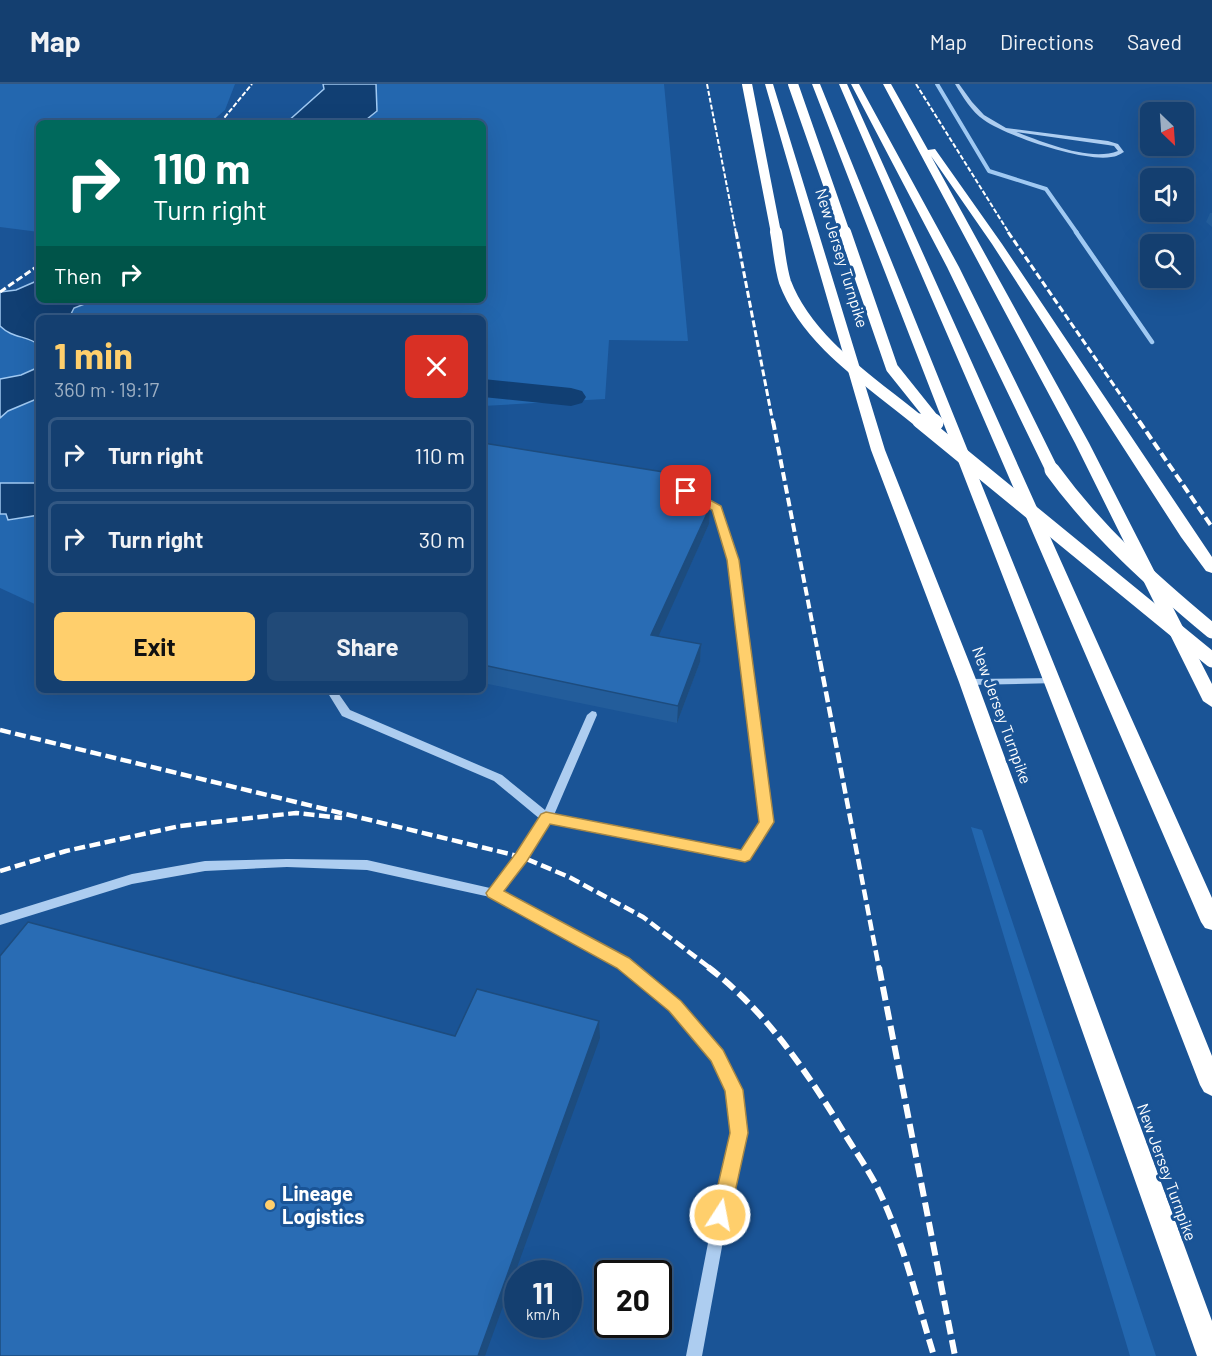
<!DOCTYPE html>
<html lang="en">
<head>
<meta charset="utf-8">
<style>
	:root { --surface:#143f70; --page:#214a78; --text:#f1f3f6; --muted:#9dafc3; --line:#335883; --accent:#ffcf6c }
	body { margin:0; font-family:Barlow,sans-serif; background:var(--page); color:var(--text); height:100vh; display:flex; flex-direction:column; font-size:22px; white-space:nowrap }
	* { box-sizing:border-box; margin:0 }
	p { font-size:20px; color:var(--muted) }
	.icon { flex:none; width:33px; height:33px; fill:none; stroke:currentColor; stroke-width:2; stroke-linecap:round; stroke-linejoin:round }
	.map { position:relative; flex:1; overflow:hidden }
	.panel { position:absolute; left:36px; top:231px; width:450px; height:378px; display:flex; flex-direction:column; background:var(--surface); border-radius:9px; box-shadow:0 6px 24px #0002,0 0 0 2px var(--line) }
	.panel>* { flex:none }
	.guide { position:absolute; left:36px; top:36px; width:450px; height:183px; border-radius:9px; box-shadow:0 6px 24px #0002,0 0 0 2px var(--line); background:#00695c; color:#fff; overflow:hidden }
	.needle { width:39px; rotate:155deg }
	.buttons { position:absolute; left:1140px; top:18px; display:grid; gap:12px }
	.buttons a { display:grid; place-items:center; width:54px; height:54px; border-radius:9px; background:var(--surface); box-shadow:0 6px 24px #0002,0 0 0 2px var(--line); font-size:30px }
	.speed { position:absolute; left:504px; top:1176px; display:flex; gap:12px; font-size:30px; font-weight:700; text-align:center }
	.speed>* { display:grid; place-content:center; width:78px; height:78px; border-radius:50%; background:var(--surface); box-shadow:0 6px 24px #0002,0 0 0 2px var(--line); line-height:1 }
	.speed small { font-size:15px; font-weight:400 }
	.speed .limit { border:3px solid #111; border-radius:9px; background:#fff; color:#111 }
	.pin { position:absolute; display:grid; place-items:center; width:51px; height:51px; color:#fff; margin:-26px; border-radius:12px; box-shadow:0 3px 9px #0006 }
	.me { position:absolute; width:66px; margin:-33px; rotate:11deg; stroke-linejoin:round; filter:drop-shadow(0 0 4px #0008) }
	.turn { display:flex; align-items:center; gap:21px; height:126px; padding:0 18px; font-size:27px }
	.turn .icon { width:78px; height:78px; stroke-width:2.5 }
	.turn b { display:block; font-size:42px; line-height:51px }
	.then { display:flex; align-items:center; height:57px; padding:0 18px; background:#0003; gap:12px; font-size:22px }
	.round { display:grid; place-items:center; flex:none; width:63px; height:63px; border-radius:9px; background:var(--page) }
	.overview { display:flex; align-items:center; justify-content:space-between; height:102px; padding:0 18px }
	h1 { font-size:36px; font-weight:700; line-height:45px; color:var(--accent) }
	.action { display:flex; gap:12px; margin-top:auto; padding:12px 18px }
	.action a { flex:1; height:69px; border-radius:9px; background:var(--accent); color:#111; font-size:24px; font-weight:700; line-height:69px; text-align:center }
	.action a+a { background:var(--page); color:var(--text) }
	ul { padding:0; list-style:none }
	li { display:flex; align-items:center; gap:18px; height:75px; margin:0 12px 9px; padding:0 6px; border:3px solid var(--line); border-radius:9px }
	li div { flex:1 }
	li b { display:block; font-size:22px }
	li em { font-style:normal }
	header { display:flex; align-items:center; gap:36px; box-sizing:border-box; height:84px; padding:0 30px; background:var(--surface); border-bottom:2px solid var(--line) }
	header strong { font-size:28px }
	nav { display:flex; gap:33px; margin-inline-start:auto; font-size:21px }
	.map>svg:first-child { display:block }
	.green { fill:#2367af }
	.water { fill:#113f73; stroke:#a0c9f2; stroke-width:1.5 }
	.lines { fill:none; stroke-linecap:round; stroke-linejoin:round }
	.stream-far1 { stroke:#a0c9f2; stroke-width:4 }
	.stream { stroke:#a0c9f2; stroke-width:4.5 }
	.river { fill:#113f73; fill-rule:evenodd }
	.minor { fill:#adcdf0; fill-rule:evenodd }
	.highway { fill:#fff; fill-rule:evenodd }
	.rail-far4 { stroke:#fff; stroke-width:2; stroke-dasharray:5 2; stroke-linecap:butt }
	.rail-far3 { stroke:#fff; stroke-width:3; stroke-dasharray:7 3; stroke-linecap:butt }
	.rail-far2 { stroke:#fff; stroke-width:4; stroke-dasharray:9 4; stroke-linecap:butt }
	.rail-far1 { stroke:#fff; stroke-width:4.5; stroke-dasharray:11 4.5; stroke-linecap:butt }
	.rail { stroke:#fff; stroke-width:6; stroke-dasharray:14 6; stroke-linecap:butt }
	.highway-bridge-far2 { stroke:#fff; stroke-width:10 }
	.highway-bridge-far1 { stroke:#fff; stroke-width:12 }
	.highway-bridge { stroke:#fff; stroke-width:15 }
	.wall { fill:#235d9b }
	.shaded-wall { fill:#1d4c7e }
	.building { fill:#296cb4; stroke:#1d4c7e; stroke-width:1.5 }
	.route { fill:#ffcf6c; stroke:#a68746; stroke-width:1.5 }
	.poi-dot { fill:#ffcf6c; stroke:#1a5496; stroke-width:2 }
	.labels { text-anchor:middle; stroke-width:6; stroke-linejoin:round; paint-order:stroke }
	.street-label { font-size:16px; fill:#fff; stroke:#1a5496 }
	.near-poi-label { font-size:20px; font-weight:bold; fill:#fff; stroke:#1a5496; text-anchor:start }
</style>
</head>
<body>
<header>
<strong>Map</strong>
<nav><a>Map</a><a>Directions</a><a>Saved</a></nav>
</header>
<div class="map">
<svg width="1212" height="1272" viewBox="0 0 1212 1272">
	<rect width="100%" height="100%" fill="#1a5496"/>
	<!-- green -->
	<path class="green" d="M0,0H235L225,26L210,39H39V148L0,143Z
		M376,0H664L688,257L609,256L605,315L483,322V234H39V522L0,504V242L74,224L95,216H483V39H362L377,27Z
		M971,743L982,746L1156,1272H1130Z"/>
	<!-- water -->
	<path class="water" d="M323,0H376L377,27L362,39H286L324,5Z
		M39,196V216H95L74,224L69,234H39V261C27,251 13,255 0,242V208L16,206Z
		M39,283V314L8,327L0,334V295L21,291Z
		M0,399H39V431L8,436L6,430H0Z"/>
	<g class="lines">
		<!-- stream-far1 -->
		<path class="stream-far1" d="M937,0L989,87L1046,105L1077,149"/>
		<!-- stream -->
		<path class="stream" d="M1076,148L1152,258"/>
		<!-- river -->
		<path class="river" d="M483,295L571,304L582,307L586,313L582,319L571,322L483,313Z"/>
		<!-- minor -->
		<path class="minor" d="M955,0H959L972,18L984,31L1006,44L1108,57L1118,60L1124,68C1120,70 1116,73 1111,73C1084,78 1006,52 984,36C971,27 963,13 955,0ZM1016,48L1108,61L1114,62L1118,67C1090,78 1043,58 1016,48Z
			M691,407L721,424L738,475L773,738L749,775L745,776L550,739L526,776L501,808L627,875L680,918L722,968L741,1006L746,1049L732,1108L702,1272H686L718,1108L732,1049L727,1006L712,976L670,926L619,883L490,813L367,786L287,783L205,787L132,800L0,841V831L132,790L205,777L287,775L367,776L490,804L518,770L540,735L494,697L342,632L326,606H336L350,626L502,691L545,726L587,631L592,627L596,628L597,631L554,731L742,767L761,738L728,475L713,425L688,412L687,410Z
			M1053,594L1058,597L1057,599L968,601L963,598L968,595Z"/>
		<!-- highway -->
		<path class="highway" d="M765,0H773L885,366L977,598L1212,1237V1272H1197L959,598L871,366Z
			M812,0H820L1212,972V1012L1204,1008L1200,1001Z
			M839,0H847L1212,814V846L1205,844L1201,838Z
			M851,0H859L959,183L1059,386L1057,389H1047L1045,386L947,183Z
			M883,0H891L928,66L935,65L1002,160L1212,473V489L1206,487L1181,453L992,160L931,72L1089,359L1212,600V623L1203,617L1075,359Z"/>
		<!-- rail-far4 -->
		<path class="rail-far4" d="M707,0L736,149
			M916,0L1009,149
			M220,39L252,0"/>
		<!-- rail-far3 -->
		<path class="rail-far3" d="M736,148L773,339
			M1008,148L1140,339
			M0,208L39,181"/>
		<!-- rail-far2 -->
		<path class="rail-far2" d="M773,337L820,579
			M1139,337L1212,443"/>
		<!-- rail-far1 -->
		<path class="rail-far1" d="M820,577L879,884
			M0,646L522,773L569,793L643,833L710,884
			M0,787L66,767L180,742L296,729L342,734"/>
		<!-- rail -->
		<path class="rail" d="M708,883C767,928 808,989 846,1052C857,1070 870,1088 879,1107C904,1159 917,1217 934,1272
			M879,883L955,1272"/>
		<!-- highway-bridge-far2 -->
		<path class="highway-bridge-far2" d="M747,0L776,149
			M793,0L845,149"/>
		<!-- highway-bridge-far1 -->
		<path class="highway-bridge-far1" d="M776,148C779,164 780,182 785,198C808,259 873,299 921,339
			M845,148L892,284L936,339"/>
		<!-- highway-bridge -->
		<path class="highway-bridge" d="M920,337L1212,576
			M934,337L936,339
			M1052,386C1097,448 1153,498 1212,547"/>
	</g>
	<!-- wall -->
	<path class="wall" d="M1210,129H1212V143L1206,138Z
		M483,359L709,440L658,552L701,560L700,578L677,639L483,599Z"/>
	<!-- shaded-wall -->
	<path class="shaded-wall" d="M710,423L709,440L651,569V551Z
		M701,560L700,578L677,639L678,622Z
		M599,937L600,954L485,1272H478Z"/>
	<!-- building -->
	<path class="building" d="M483,359L676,390L710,423L651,551L701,560L678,622L483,581Z
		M28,838L455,952L477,905L599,937L478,1272H0V872Z"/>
	<!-- route -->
	<path class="route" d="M682,405H690L721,422L739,476L774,738L750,776L745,778L550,740L527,777L504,807L629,874L681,917L723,966L743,1006L748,1049L730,1131L727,1138L720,1141L713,1138L711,1131L730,1049L725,1007L711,977L669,927L617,884L488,813L486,809L516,769L541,730L546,728L741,766L759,738L727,476L712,426L682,409Z"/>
	<!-- markers -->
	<circle class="poi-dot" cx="270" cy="1121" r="6"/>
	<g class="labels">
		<!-- street labels -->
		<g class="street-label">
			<text transform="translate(842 174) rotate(73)" y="6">New Jersey Turnpike</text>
			<text transform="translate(1002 631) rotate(70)" y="6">New Jersey Turnpike</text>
			<text transform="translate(1167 1088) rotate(70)" y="6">New Jersey Turnpike</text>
		</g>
		<!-- near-poi labels -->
		<g class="near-poi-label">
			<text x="282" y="1117">Lineage<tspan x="282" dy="23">Logistics</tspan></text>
		</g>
	</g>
</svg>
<div class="buttons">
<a><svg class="needle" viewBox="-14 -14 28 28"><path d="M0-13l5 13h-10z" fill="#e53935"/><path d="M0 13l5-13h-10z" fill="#9dafc3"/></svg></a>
<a><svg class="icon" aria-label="sound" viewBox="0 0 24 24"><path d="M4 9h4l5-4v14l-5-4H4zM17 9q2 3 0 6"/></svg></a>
<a><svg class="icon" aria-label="search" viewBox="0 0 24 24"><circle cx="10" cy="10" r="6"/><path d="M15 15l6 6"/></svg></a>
</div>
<div class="speed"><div>11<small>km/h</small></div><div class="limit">20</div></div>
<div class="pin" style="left:686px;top:407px;background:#d93025"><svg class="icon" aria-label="arrive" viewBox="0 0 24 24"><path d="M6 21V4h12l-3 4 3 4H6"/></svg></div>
<svg class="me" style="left:720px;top:1131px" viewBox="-20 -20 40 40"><circle r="17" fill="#ffcf6c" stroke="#fff" stroke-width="3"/><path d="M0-11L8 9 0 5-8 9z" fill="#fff"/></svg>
<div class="guide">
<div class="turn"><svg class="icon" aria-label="right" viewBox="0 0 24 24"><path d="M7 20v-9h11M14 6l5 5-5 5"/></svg><div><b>110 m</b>Turn right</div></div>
<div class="then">Then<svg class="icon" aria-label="right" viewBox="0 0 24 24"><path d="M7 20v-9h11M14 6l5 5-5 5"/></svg></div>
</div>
<section class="panel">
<div class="overview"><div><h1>1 min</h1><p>360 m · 19:17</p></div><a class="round" style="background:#d93025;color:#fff"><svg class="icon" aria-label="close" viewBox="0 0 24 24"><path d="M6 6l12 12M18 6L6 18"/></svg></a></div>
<ul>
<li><svg class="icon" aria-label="right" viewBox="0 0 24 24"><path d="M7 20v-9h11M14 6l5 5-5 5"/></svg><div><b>Turn right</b></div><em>110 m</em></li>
<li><svg class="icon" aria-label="right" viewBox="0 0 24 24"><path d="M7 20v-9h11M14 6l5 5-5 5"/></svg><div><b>Turn right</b></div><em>30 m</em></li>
</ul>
<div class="action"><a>Exit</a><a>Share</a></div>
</section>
</div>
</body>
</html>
